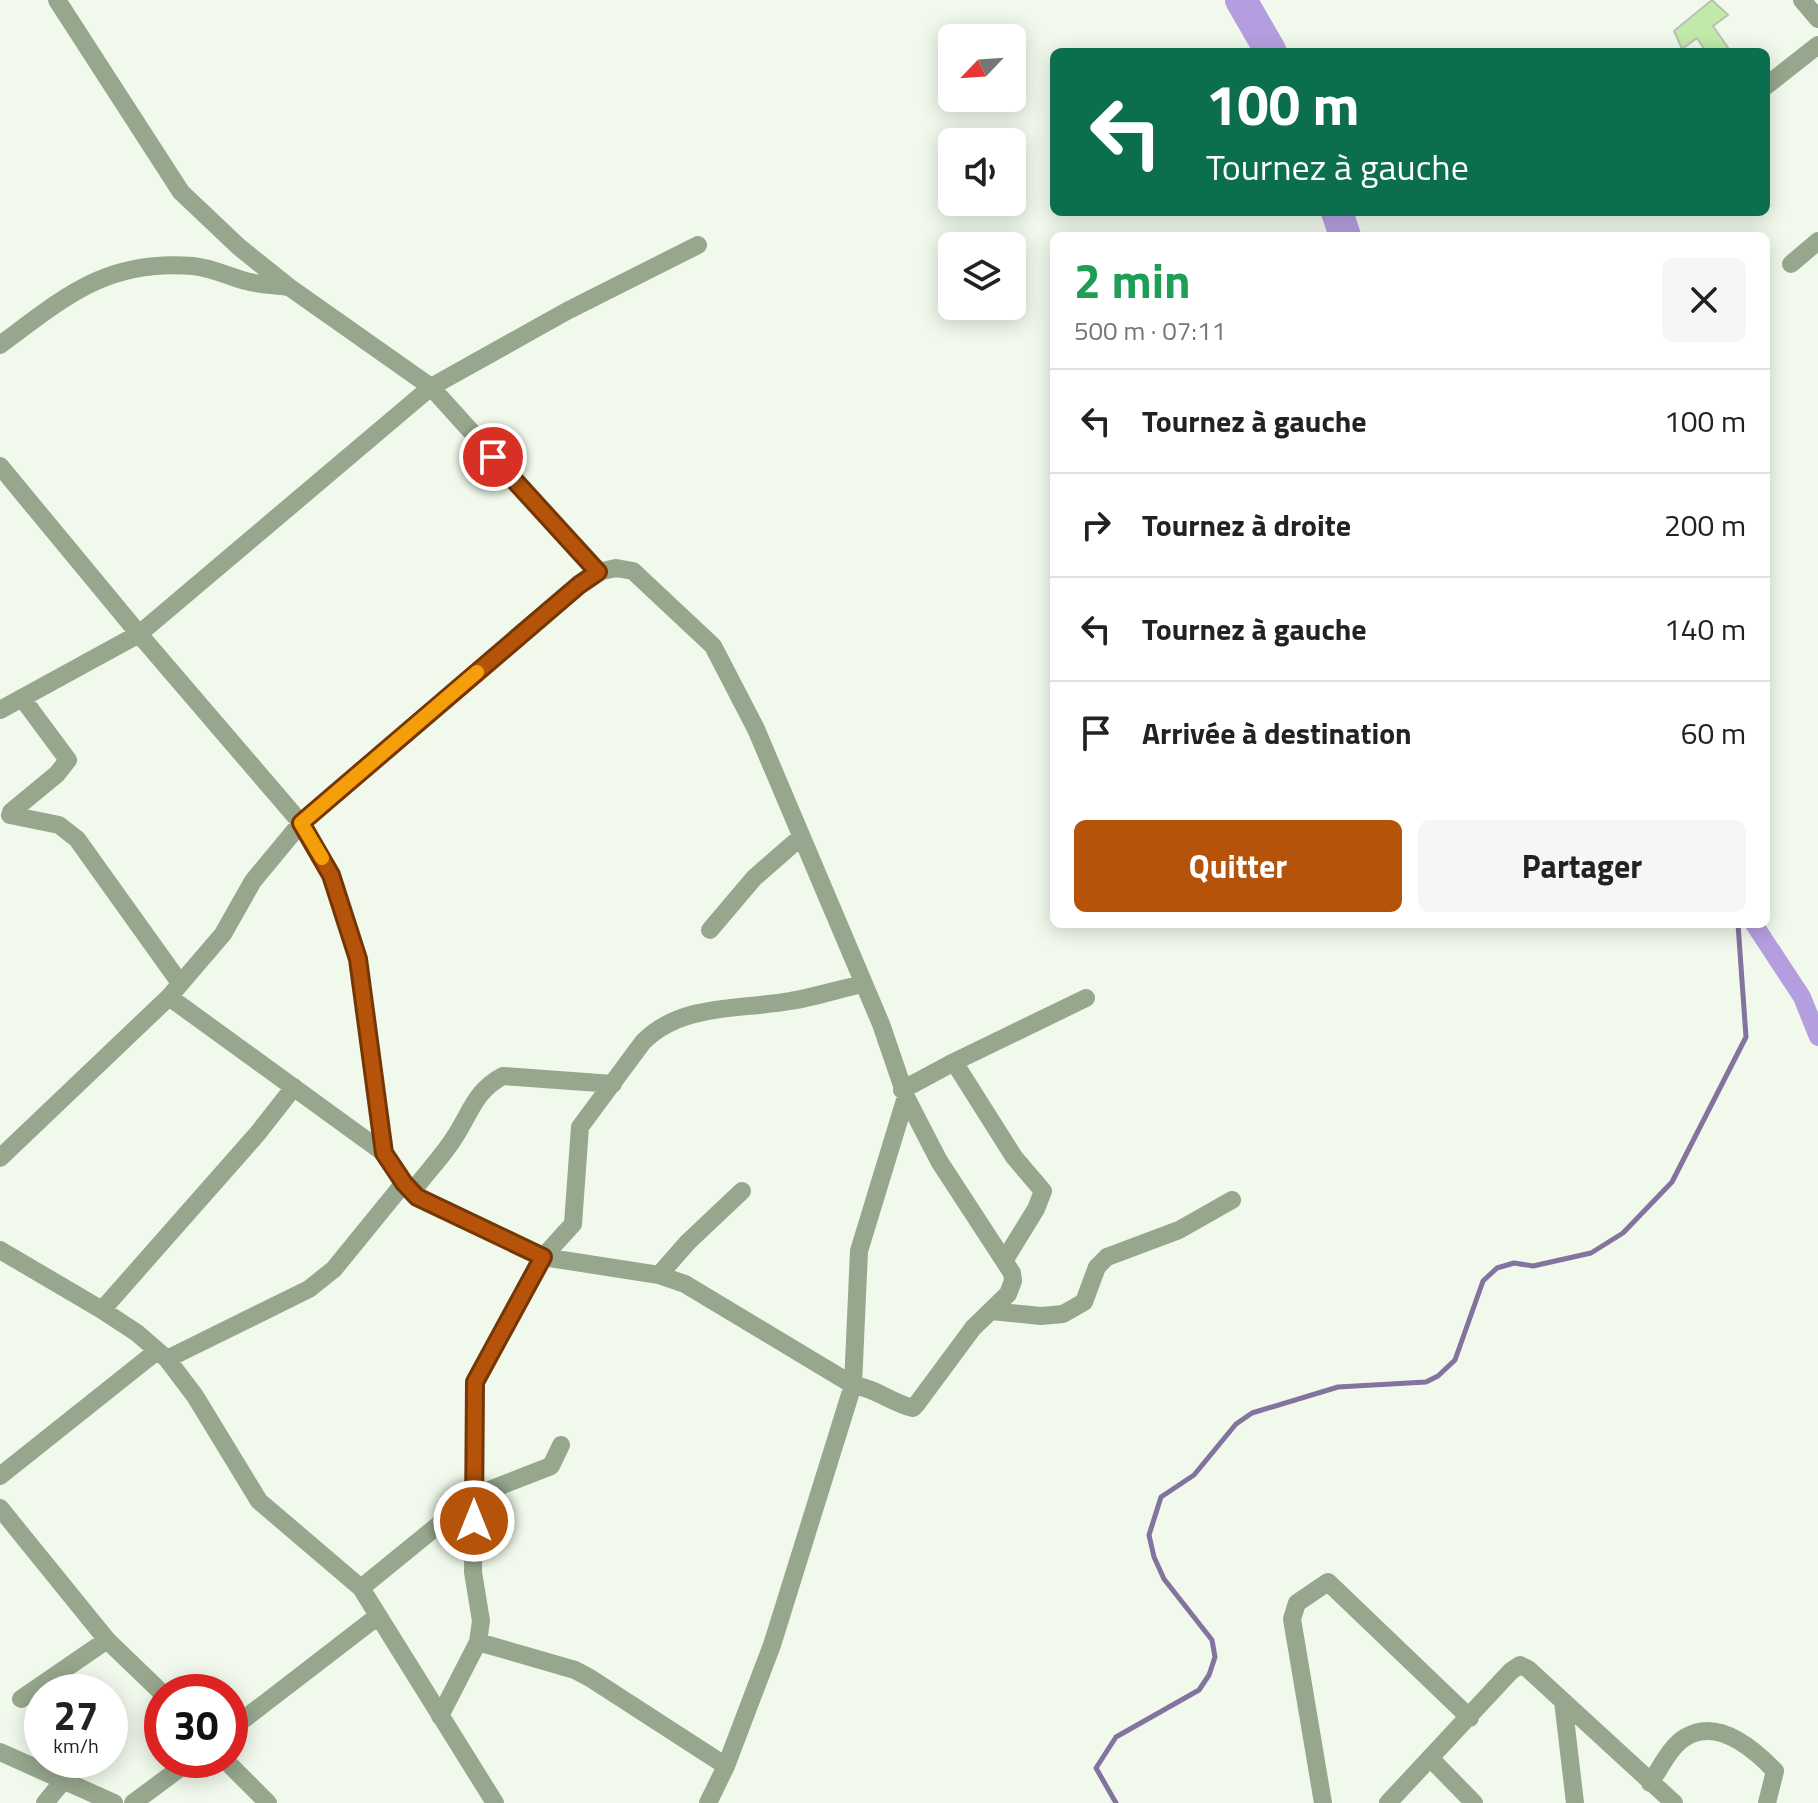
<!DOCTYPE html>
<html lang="fr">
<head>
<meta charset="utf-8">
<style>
	:root { --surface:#fff; --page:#f6f6f6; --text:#222; --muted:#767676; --line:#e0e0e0; --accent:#b45309 }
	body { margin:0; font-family:"Titillium Web",sans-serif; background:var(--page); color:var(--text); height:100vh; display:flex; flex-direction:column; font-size:30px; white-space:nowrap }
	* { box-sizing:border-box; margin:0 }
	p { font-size:26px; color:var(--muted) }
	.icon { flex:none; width:44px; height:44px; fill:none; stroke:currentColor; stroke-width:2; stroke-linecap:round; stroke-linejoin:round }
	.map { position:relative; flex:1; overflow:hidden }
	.details { position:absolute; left:1050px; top:232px; width:720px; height:696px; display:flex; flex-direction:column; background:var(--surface); border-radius:12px; box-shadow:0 4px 20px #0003 }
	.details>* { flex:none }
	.banner { position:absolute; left:1050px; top:48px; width:720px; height:168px; border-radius:12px; box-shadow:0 4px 20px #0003; background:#0b6e4f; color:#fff; overflow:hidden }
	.needle { width:52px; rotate:245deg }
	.fabs { position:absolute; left:938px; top:24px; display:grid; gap:16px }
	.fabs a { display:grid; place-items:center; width:88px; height:88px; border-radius:12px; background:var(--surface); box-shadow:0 4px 20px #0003; font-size:40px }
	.speed { position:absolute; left:24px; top:1674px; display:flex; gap:16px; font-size:40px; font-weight:700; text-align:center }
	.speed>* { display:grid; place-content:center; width:104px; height:104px; border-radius:50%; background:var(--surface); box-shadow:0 4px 20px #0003; line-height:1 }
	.speed small { font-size:20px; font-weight:400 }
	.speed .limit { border:12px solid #d22; background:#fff; color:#111 }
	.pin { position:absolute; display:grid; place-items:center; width:68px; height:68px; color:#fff; margin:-34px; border:4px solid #fff; border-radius:50%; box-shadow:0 2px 8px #0007 }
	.me { position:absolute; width:88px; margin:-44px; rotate:0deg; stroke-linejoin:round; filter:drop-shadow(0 0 6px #0008) }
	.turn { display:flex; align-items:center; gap:28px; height:168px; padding:0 24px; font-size:36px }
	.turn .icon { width:104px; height:104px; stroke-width:2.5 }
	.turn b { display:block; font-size:56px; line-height:68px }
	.round { display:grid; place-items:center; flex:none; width:84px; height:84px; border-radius:12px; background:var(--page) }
	.head { display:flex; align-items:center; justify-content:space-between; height:136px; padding:0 24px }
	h1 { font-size:48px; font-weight:700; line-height:60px; color:#1e9e55 }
	.cta { display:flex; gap:16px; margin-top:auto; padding:16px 24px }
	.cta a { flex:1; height:92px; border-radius:12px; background:var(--accent); color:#fff; font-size:32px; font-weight:700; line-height:92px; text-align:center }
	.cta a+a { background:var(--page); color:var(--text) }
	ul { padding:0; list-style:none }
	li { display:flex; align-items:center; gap:24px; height:104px; padding:0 24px; border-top:2px solid var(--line) }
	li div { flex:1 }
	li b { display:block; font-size:30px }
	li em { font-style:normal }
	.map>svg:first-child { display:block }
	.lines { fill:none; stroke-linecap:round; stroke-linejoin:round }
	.stream { stroke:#82739f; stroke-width:5 }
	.canal { stroke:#b59edf; stroke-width:18 }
	.river { stroke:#b59edf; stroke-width:32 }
	.building { fill:#c1eaaa; stroke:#b9c1b4; stroke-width:2 }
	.minor { stroke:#96a78d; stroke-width:18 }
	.route-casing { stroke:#753606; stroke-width:20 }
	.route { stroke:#b45309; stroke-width:14 }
	.slow { stroke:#f59e0b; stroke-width:14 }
</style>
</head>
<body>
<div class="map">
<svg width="1818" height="1803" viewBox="0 0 1818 1803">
	<rect width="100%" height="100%" fill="#f0f9eb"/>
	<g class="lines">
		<!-- stream -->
		<path class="stream" d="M1116,1803L1096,1768L1116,1737L1199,1690L1209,1675L1215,1657L1212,1640L1164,1579L1154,1557L1149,1535L1161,1497L1194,1475L1236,1424L1252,1413L1338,1387L1426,1382L1438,1376L1455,1360L1483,1281L1497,1268L1514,1263L1533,1266L1591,1253L1623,1233L1672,1182L1746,1037L1738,924"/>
		<!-- canal -->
		<path class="canal" d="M1754,924L1802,997L1818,1037"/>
		<!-- river -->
		<path class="river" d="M1241,0L1271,52
			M1337,212L1345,236"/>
	</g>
	<!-- building -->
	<path class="building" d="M1712,0L1728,15L1713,26L1731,52H1706L1697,38L1682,49L1674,31Z"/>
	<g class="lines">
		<!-- minor -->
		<path class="minor" d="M1802,0L1818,19
			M1766,86L1818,45
			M1791,264L1818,241
			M0,345C65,297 106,259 193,266C212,268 228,276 246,281C259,285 275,285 288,287
			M0,466L139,634L301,823L331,875L358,959L384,1153
			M0,710L139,634L431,387L567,311L698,245
			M11,812L57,774L68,760L22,698
			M10,815L59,825L77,839L180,983
			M710,930L754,878L801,837
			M169,997L384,1153L404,1183L417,1197L543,1257L659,1275L685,1284L853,1385C875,1388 892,1403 913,1408L916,1405L973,1328L1008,1294L1013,1281L1012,1273L939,1161L906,1097L881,1024L756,729L713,646L633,571L616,568L598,572
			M954,1062L1014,1157L1043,1191L1036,1209L1004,1261
			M902,1090L954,1062L1086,998
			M0,1158L169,997L223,934L253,881L301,823L579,585L598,572L431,387L289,287L239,247L181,192L57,0
			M412,1192C426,1173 444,1155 456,1135C471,1111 476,1090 503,1076L613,1084
			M0,1250L102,1310L137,1333L167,1359L195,1396L259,1501L361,1588L495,1803
			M659,1275L688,1242L742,1191
			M102,1310L258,1133L294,1087
			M991,1311L1041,1316L1063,1314L1084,1302L1097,1267L1107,1257L1179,1230L1232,1200
			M167,1359L309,1289L334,1269L404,1183
			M0,1476L157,1351
			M0,1508L107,1640L162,1693
			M361,1588L474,1496L551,1466L561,1445
			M478,1642L575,1670L590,1678L726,1766L772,1645L853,1385L859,1251L906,1097
			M21,1699L107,1640
			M1563,1701L1575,1803
			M440,1716L478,1642L481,1621L473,1572L475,1382L543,1257L573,1224L580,1127L643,1042C681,1003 740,1010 790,1001C815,997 839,989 863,984
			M230,1730L378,1616
			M0,1752L114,1803
			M1431,1759L1474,1803
			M225,1760L268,1803
			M1650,1783C1660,1769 1671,1745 1686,1737C1718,1718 1754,1749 1775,1771L1767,1803
			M45,1803L63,1781
			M133,1803L191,1760
			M708,1803L726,1766
			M1323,1803L1292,1619L1297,1603L1328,1582L1470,1718
			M1388,1803L1511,1671L1520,1665L1528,1669L1674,1803"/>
	</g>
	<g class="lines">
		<defs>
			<path id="route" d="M474,1521L475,1382L543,1257L417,1197L404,1183L384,1153L358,959L331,875L301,823L579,585L598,572L493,457"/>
		</defs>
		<!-- route casing -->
		<use href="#route" class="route-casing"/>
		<!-- route -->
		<use href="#route" class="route"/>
		<!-- slow -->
		<path class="slow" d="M322,858L301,823L477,672"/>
	</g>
</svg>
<div class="fabs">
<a><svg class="needle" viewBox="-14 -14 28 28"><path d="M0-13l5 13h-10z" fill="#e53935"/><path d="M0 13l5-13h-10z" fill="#767676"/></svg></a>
<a><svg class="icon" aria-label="sound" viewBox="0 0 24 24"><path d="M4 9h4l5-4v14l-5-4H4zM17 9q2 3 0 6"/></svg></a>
<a><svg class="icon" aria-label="layers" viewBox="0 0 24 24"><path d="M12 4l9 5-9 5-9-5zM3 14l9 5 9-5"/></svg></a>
</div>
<div class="speed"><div>27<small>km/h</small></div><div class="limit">30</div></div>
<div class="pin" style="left:493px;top:457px;background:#d93025"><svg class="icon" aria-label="arrive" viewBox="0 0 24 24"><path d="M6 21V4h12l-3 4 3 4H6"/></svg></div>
<svg class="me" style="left:474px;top:1521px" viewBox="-20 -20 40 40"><circle r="17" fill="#b45309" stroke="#fff" stroke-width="3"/><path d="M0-11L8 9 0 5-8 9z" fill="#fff"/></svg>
<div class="banner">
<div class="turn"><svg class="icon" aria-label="left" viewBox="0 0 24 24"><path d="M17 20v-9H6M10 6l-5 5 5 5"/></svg><div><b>100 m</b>Tournez à gauche</div></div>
</div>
<section class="details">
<div class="head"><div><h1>2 min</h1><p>500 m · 07:11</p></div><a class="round"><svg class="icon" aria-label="close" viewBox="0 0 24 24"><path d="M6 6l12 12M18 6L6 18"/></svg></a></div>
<ul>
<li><svg class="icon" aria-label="left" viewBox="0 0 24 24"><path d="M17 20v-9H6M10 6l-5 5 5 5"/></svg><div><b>Tournez à gauche</b></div><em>100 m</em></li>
<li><svg class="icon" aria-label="right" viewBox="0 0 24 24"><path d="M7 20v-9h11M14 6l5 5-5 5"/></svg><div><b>Tournez à droite</b></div><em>200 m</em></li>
<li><svg class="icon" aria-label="left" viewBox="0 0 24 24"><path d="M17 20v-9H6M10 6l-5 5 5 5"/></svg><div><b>Tournez à gauche</b></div><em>140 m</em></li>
<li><svg class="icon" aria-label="arrive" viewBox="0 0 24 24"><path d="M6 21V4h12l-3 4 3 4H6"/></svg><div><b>Arrivée à destination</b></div><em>60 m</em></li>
</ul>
<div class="cta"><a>Quitter</a><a>Partager</a></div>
</section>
</div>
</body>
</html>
